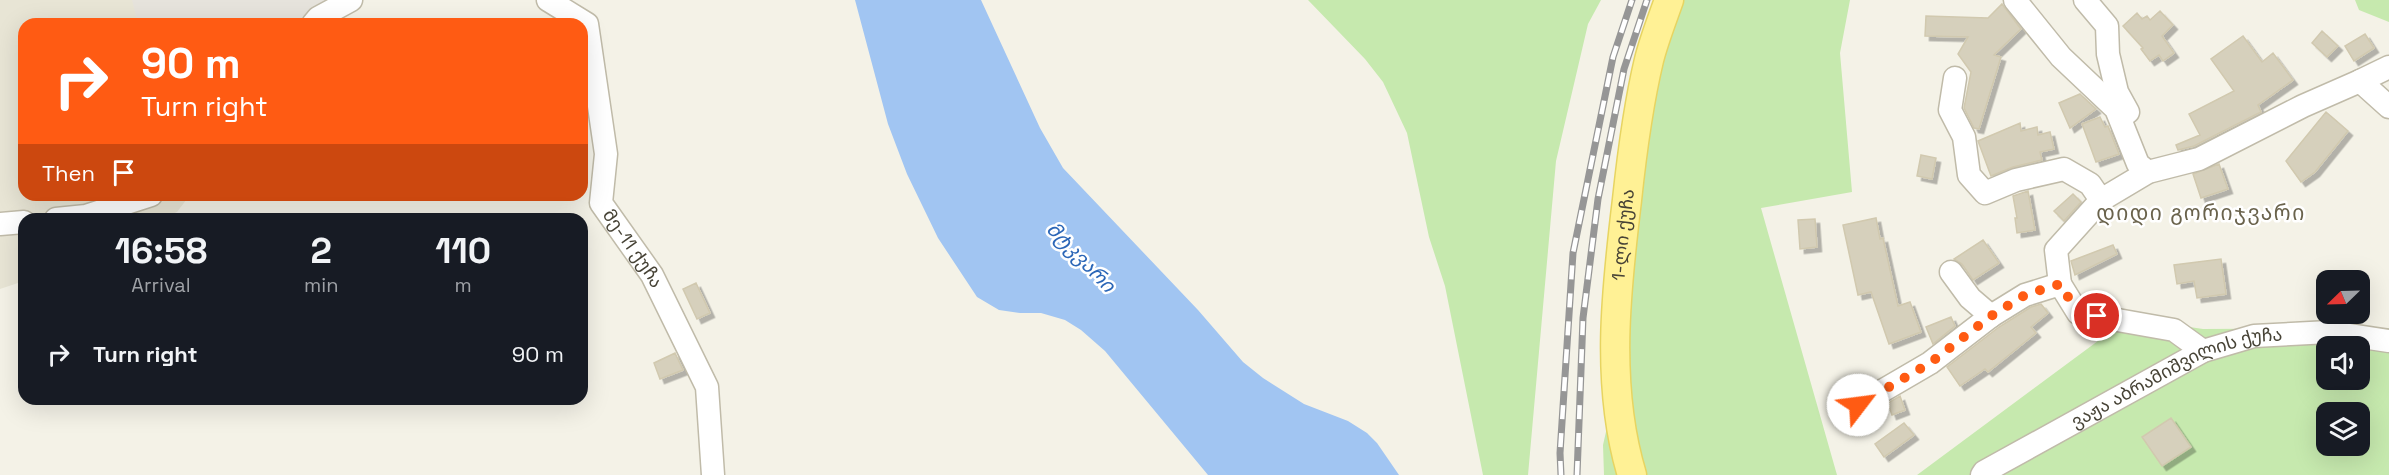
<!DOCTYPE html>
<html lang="en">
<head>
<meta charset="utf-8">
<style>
	:root { --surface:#171b24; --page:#20242c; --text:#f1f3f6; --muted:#9ea1a6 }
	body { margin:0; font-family:"Space Grotesk","Noto Sans Georgian",sans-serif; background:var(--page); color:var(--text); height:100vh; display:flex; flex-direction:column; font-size:22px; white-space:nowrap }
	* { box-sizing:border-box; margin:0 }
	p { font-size:20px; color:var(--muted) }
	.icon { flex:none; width:33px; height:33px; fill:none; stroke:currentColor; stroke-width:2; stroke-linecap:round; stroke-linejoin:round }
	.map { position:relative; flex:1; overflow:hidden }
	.panel { position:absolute; left:18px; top:213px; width:570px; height:192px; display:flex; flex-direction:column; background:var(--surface); border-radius:18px; box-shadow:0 6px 24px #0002 }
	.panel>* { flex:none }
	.guide { position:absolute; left:18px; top:18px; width:570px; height:183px; border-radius:18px; box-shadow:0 6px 24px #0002; background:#ff5b13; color:#fff; overflow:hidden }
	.needle { width:39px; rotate:247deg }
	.fabs { position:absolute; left:2316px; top:270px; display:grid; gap:12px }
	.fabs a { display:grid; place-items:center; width:54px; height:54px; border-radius:12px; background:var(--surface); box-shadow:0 6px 24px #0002; font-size:30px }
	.pin { position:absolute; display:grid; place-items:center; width:51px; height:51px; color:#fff; margin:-26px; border:3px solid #fff; border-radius:50%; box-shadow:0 2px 6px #0007 }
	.me { position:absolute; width:66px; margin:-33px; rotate:60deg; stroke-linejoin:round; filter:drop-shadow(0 0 4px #0008) }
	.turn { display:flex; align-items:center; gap:21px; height:126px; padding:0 24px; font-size:27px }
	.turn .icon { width:78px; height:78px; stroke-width:2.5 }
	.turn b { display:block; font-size:42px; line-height:51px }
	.then { display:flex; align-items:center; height:57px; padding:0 24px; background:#0003; gap:12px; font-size:22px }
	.eta { display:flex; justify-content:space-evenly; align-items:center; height:102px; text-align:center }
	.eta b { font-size:36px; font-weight:800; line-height:42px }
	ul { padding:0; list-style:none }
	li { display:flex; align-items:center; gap:18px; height:78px; padding:0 24px }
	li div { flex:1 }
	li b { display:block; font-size:22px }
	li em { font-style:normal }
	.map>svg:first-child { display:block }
	.residential { fill:#e8e5d5 }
	.industrial { fill:#e6e3dc }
	.green { fill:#c6e9ae; fill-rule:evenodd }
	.water { fill:#a1c5f2 }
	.building { fill:#d6d0bc; stroke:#d1c9af; stroke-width:1.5; filter:url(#shadow) }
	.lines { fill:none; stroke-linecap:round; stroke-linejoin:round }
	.minor-casing { stroke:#c0bba9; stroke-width:25 }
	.major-casing { stroke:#e7d461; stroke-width:31 }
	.minor { stroke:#fff; stroke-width:22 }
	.major { stroke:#fff195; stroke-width:28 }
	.rail-casing { stroke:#969696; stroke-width:7 }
	.rail { stroke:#fff; stroke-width:4.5; stroke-dasharray:14; stroke-linecap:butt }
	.route { stroke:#ff5b13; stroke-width:10; stroke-dasharray:0 18 }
	.labels { text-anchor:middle; stroke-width:5; stroke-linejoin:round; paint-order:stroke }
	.street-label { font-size:18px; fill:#474336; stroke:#fff }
	.water-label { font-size:20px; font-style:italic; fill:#2b66b7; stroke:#fff }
	.quarter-label { font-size:21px; letter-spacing:1.5px; fill:#6a634c; stroke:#fff }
</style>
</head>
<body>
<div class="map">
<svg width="2389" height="475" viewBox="0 0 2389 475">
	<defs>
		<filter id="shadow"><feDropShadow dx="4.5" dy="4.5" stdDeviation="0" flood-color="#0004"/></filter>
	</defs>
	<rect width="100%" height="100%" fill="#f4f2e7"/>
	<!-- residential -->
	<path class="residential" d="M0,0H364L337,10L326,24H24V195H190L177,212L160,219H24V281L0,289Z"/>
	<!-- industrial -->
	<path class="industrial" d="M132,0H328L296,24H138Z"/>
	<!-- green -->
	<path class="green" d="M1308,0H1601L1588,24L1556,161L1528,475H1483L1445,286L1429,237L1407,133L1383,82L1365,59Z
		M1665,0H1850L1840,53L1852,192L1761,208L1837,475H1604L1603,445L1608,423Z
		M2355,0H2389V22L2359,10Z
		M2129,318L2203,329L2389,328V475H1917ZM2326,346H2360V380H2326ZM2326,412H2360V446H2326Z"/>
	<!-- water -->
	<path class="water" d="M855,0H981L1040,128L1063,168L1198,310L1243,362L1263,378L1304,404L1348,421L1367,433L1377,443L1399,475H1208L1105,351L1081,330L1065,320L1041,313H1020L999,310L977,297L938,238L907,174L888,124Z"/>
	<!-- building -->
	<path class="building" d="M2002,4L2021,29L1994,55L2001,57L1979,129L1974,128L1964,108L1971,72L1958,54L1968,37L1925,36L1926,16L1988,18Z
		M2160,11L2173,25L2162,36L2174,53L2163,61L2159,55L2150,61L2141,49L2143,48L2123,26L2137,13L2142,19L2147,16L2150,20Z
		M2322,31L2338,46L2327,57L2312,43Z
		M2365,34L2374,48L2354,61L2345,46Z
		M2243,36L2262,62L2273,53L2293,80L2258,105L2261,112L2194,146L2178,150L2176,145L2200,135L2189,114L2234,91L2211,59Z
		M2080,94L2096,109L2070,128L2059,103Z
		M2326,112L2348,131L2315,172L2301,182L2286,161Z
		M2100,117L2105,127L2108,126L2119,154L2096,162L2082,124Z
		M2020,123L2021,131L2037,127L2038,135L2050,132L2054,149L2040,152L2042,160L2013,167L1991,176L1978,141Z
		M1921,155L1936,158L1932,179L1917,176Z
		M2219,164L2228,189L2201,198L2193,174Z
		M2028,191L2035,230L2017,233L2015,218H2017L2013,196Z
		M2073,194L2081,202L2064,221L2054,211Z
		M1876,218L1880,239L1883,238L1898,306L1910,302L1921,332L1889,344L1871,292L1858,295L1843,225Z
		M1815,219L1817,247L1800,249L1798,220Z
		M1983,240L1999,263L1973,280L1962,264L1954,259Z
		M2113,245L2117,254L2075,275L2071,261Z
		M2221,259L2226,294L2197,298L2194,281L2177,284L2174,265Z
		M696,283L710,313L697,319L683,289Z
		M2041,304L2048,313L2031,327L2036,333L1988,372L1985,369L1960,386L1947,367L1999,327L2031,307Z
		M1951,317L1955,326L1933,344L1926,327Z
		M675,353L683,370L660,379L654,363Z
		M1900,396L1905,410L1892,415L1888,403Z
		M2171,418L2191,447L2162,466L2142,437Z
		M1904,423L1914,435L1884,457L1875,444Z"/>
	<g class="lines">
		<defs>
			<g id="minor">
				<path id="s1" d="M548,0L587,24L606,154L601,203L652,275L707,387L713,475"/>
				<path d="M2015,0L2061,57L2116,109L2138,164L2148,172"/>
				<path d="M2085,0L2107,26L2108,54L2117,92L2128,112"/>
				<path d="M313,24L318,18L351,0"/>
				<path d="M1955,78L1950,110L1964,137L1969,175L1985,193L2016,180L2064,169L2090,184L2101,200L2148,172L2199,159L2303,106L2360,81L2389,107"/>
				<path d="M2360,81L2389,67"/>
				<path d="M56,219L86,216L151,195"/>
				<path d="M0,224L24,222"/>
				<path d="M1951,272L1970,298L1991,316"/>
				<path d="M2060,284L2056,250L2101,200"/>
				<path d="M1858,405L1930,363L1991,316L2025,295L2060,284L2078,313L2174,330L2203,351"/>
				<path id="s2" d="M1982,475L1984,472L2203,351L2254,336L2329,332L2389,341"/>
			</g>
			<g id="major">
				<path id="s3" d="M1632,475C1605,386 1616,290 1627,200C1632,153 1638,106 1649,60C1654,40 1662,20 1669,0"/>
			</g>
		</defs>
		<!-- minor casing -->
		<use href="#minor" class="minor-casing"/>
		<!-- major casing -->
		<use href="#major" class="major-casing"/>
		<!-- minor -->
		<use href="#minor" class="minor"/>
		<!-- major -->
		<use href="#major" class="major"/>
		<defs>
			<path id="rail" d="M1561,475L1560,453L1573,253L1613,57L1632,0
				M1577,475L1583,318L1598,199L1624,69L1647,0"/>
		</defs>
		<!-- rail casing -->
		<use href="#rail" class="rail-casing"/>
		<!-- rail -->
		<use href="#rail" class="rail"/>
	</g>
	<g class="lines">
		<!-- route -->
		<path class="route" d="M1858,405L1930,363L1991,316L2025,295L2060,284L2078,313L2097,316"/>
	</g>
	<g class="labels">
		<!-- street labels -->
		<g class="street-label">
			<text dy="6" stroke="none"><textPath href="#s3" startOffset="242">1-ლი ქუჩა</textPath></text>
			<text dy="6" stroke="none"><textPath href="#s1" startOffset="282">მე-11 ქუჩა</textPath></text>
			<text dy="6" stroke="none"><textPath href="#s2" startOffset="220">ვაჟა აბრამიშვილის ქუჩა</textPath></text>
		</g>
		<!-- water labels -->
		<g class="water-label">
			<text transform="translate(1081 257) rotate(46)" y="7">მტკვარი</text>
		</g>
		<!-- quarter labels -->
		<g class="quarter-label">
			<text x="2201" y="220">დიდი გორიჯვარი</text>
		</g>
	</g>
</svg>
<div class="fabs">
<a><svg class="needle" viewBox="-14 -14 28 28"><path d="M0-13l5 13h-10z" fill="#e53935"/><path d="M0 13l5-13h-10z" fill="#9ea1a6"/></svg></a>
<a><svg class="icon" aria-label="sound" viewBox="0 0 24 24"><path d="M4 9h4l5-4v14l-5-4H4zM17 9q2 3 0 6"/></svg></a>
<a><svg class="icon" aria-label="layers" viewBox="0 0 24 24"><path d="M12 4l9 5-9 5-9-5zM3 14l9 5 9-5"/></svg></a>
</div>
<div class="pin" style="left:2097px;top:316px;background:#d93025"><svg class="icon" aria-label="arrive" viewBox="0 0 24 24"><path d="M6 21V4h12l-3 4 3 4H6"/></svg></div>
<svg class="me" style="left:1858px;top:405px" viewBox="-20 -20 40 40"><circle r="19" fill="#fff"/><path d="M0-13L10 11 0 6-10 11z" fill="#ff5b13"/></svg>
<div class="guide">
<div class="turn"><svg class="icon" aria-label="right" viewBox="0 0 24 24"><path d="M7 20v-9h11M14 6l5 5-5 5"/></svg><div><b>90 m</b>Turn right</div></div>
<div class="then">Then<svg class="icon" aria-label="arrive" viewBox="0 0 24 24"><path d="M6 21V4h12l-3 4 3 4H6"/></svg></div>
</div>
<section class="panel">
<div class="eta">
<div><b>16:58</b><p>Arrival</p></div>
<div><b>2</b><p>min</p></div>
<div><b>110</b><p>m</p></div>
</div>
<ul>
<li><svg class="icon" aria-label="right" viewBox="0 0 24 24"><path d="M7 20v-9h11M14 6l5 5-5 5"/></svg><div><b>Turn right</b></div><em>90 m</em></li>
</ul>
</section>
</div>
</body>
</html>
